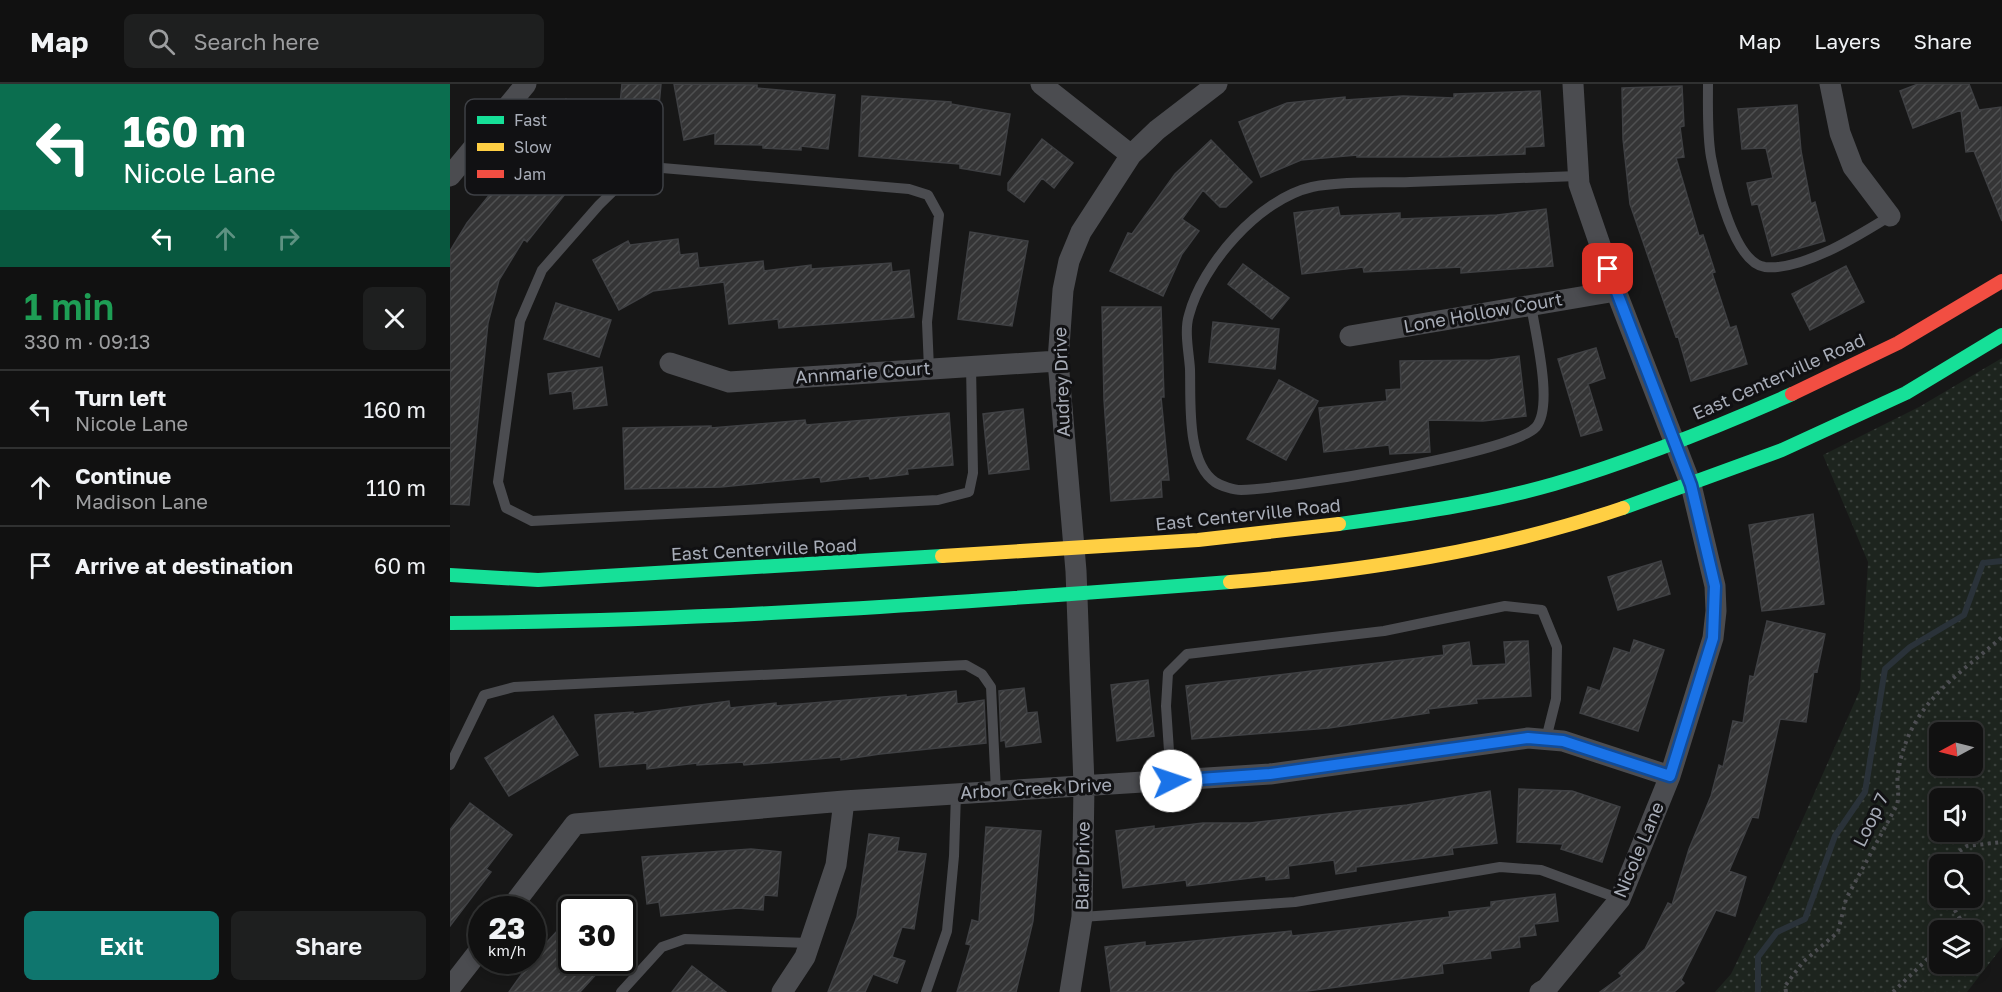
<!DOCTYPE html>
<html lang="en">
<head>
<meta charset="utf-8">
<style>
	:root { --surface:#111; --page:#1e1f1f; --text:#f1f3f6; --muted:#9c9d9f; --line:#303131; --accent:#0f766e }
	body { margin:0; font-family:"Golos Text",sans-serif; background:var(--page); color:var(--text); height:100vh; display:flex; flex-direction:column; font-size:22px; white-space:nowrap }
	* { box-sizing:border-box; margin:0 }
	p { font-size:20px; color:var(--muted) }
	.icon { flex:none; width:33px; height:33px; fill:none; stroke:currentColor; stroke-width:2; stroke-linecap:round; stroke-linejoin:round }
	.map { position:relative; flex:1; overflow:hidden }
	.drawer { display:flex; flex-direction:column; background:var(--surface); width:450px }
	.drawer>* { flex:none }
	.top-card { background:#0b6e4f; color:#fff; overflow:hidden }
	.needle { width:39px; rotate:263deg }
	.fabs { position:absolute; left:1479px; top:638px; display:grid; gap:12px }
	.fabs a { display:grid; place-items:center; width:54px; height:54px; border-radius:9px; background:var(--surface); box-shadow:0 3px 9px #0003,0 0 0 2px var(--line); font-size:30px }
	.speed { position:absolute; left:18px; top:812px; display:flex; gap:12px; font-size:30px; font-weight:700; text-align:center }
	.speed>* { display:grid; place-content:center; width:78px; height:78px; border-radius:50%; background:var(--surface); box-shadow:0 3px 9px #0003,0 0 0 2px var(--line); line-height:1 }
	.speed small { font-size:15px; font-weight:400 }
	.speed .limit { border:3px solid #111; border-radius:9px; background:#fff; color:#111 }
	.pin { position:absolute; display:grid; place-items:center; width:51px; height:51px; color:#fff; margin:-26px; border-radius:12px; box-shadow:0 3px 9px #0006 }
	.me { position:absolute; width:66px; margin:-33px; rotate:86deg; stroke-linejoin:round; filter:drop-shadow(0 0 4px #0008) }
	.turn { display:flex; align-items:center; gap:21px; height:126px; padding:0 24px; font-size:27px }
	.turn .icon { width:78px; height:78px; stroke-width:2.5 }
	.turn b { display:block; font-size:42px; line-height:51px }
	.lanes { display:flex; align-items:center; height:57px; padding:0 24px; background:#0003; justify-content:center; gap:30px; direction:ltr }
	.lanes .off { opacity:.35 }
	.round { display:grid; place-items:center; flex:none; width:63px; height:63px; border-radius:9px; background:var(--page) }
	.overview { display:flex; align-items:center; justify-content:space-between; height:102px; padding:0 24px }
	h1 { font-size:36px; font-weight:600; line-height:45px; color:#1e9e55 }
	.button { display:flex; gap:12px; margin-top:auto; padding:12px 24px }
	.button a { flex:1; height:69px; border-radius:9px; background:var(--accent); color:#fff; font-size:24px; font-weight:600; line-height:69px; text-align:center }
	.button a+a { background:var(--page); color:var(--text) }
	ul { padding:0; list-style:none }
	li { display:flex; align-items:center; gap:18px; height:78px; padding:0 24px; border-top:2px solid var(--line) }
	li div { flex:1 }
	li b { display:block; font-size:22px }
	li em { font-style:normal }
	header { display:flex; align-items:center; gap:36px; box-sizing:border-box; height:84px; padding:0 30px; background:var(--surface); border-bottom:2px solid var(--line) }
	header strong { font-size:28px }
	nav { display:flex; gap:33px; margin-inline-start:auto; font-size:21px }
	.search { width:420px; height:54px; background:var(--page); display:flex; align-items:center; gap:15px; box-sizing:border-box; padding:0 21px; border-radius:9px; color:var(--muted); font-size:22px }
	main { display:flex; flex:1; min-height:0 }
	.map>svg:first-child { display:block }
	.green { fill:url(#green-dots); fill-rule:evenodd }
	.lines { fill:none; stroke-linecap:round; stroke-linejoin:round }
	.stream { stroke:#2a3239; stroke-width:6 }
	.building { fill:url(#building-hatch); stroke:#3f4043; stroke-width:1.5 }
	.path { stroke:#4d4e52; stroke-width:4; stroke-dasharray:3 4.5; stroke-linecap:butt }
	.lane { stroke:#4b4c50; stroke-width:10 }
	.street { stroke:#4b4c50; stroke-width:21 }
	.fast { stroke:#16e098; stroke-width:14 }
	.slow { stroke:#ffcf43; stroke-width:14 }
	.jam { stroke:#f24e42; stroke-width:14 }
	.route-casing { stroke:#114b97; stroke-width:15 }
	.route { stroke:#1a73e8; stroke-width:10 }
	.labels { text-anchor:middle; stroke-width:6; stroke-linejoin:round; paint-order:stroke }
	.street-label { font-size:18px; fill:#a8adb8; stroke:#111113 }
	.key { fill:#111113; stroke:#3e4045; stroke-width:1.5 }
	.key-label { font-size:16px; fill:#a8adb8 }
</style>
</head>
<body>
<header>
<strong>Map</strong>
<div class="search"><svg class="icon" aria-label="search" viewBox="0 0 24 24"><circle cx="10" cy="10" r="6"/><path d="M15 15l6 6"/></svg>Search here</div>
<nav><a>Map</a><a>Layers</a><a>Share</a></nav>
</header>
<main>
<section class="drawer">
<div class="top-card">
<div class="turn"><svg class="icon" aria-label="left" viewBox="0 0 24 24"><path d="M17 20v-9H6M10 6l-5 5 5 5"/></svg><div><b>160 m</b>Nicole Lane</div></div>
<div class="lanes"><svg class="icon" aria-label="left" viewBox="0 0 24 24"><path d="M17 20v-9H6M10 6l-5 5 5 5"/></svg><svg class="icon off" aria-label="ahead" viewBox="0 0 24 24"><path d="M12 20V5M6 11l6-6 6 6"/></svg><svg class="icon off" aria-label="right" viewBox="0 0 24 24"><path d="M7 20v-9h11M14 6l5 5-5 5"/></svg></div>
</div>
<div class="overview"><div><h1>1 min</h1><p>330 m · 09:13</p></div><a class="round"><svg class="icon" aria-label="close" viewBox="0 0 24 24"><path d="M6 6l12 12M18 6L6 18"/></svg></a></div>
<ul>
<li><svg class="icon" aria-label="left" viewBox="0 0 24 24"><path d="M17 20v-9H6M10 6l-5 5 5 5"/></svg><div><b>Turn left</b><p>Nicole Lane</p></div><em>160 m</em></li>
<li><svg class="icon" aria-label="ahead" viewBox="0 0 24 24"><path d="M12 20V5M6 11l6-6 6 6"/></svg><div><b>Continue</b><p>Madison Lane</p></div><em>110 m</em></li>
<li><svg class="icon" aria-label="arrive" viewBox="0 0 24 24"><path d="M6 21V4h12l-3 4 3 4H6"/></svg><div><b>Arrive at destination</b></div><em>60 m</em></li>
</ul>
<div class="button"><a>Exit</a><a>Share</a></div>
</section>
<div class="map">
<svg width="1552" height="908" viewBox="0 0 1552 908">
	<defs>
		<pattern id="green-dots" width="8" height="8" patternUnits="userSpaceOnUse" patternTransform="scale(1.5)"><rect width="8" height="8" fill="#1d241e"/><path d="M2 2h.1M6 6h.1" fill="none" stroke="#3b413d" stroke-width="1.8" stroke-linecap="round"/></pattern>
		<pattern id="building-hatch" width="6" height="6" patternUnits="userSpaceOnUse" patternTransform="scale(1.5)"><rect width="6" height="6" fill="#353536"/><path d="M-1 1l2-2M0 6l6-6M5 7l2-2" fill="none" stroke="#4f5051"/></pattern>
	</defs>
	<rect width="100%" height="100%" fill="#171717"/>
	<!-- green -->
	<path class="green" d="M1552,274V863L1517,908H1265L1281,890L1320,809L1410,606L1418,478L1373,371L1469,323ZM1490,648H1522V681H1490ZM1490,714H1522V747H1490ZM1490,780H1522V813H1490ZM1490,846H1522V879H1490Z"/>
	<g class="lines">
		<!-- stream -->
		<path class="stream" d="M1308,908V873L1327,848L1355,835L1385,752L1415,708L1435,585L1460,563L1514,531L1533,479L1552,477"/>
	</g>
	<!-- building -->
	<path class="building" d="M172,0H211L206,54L167,50Z
		M224,0L307,1V4L385,11L378,65L351,62V66L313,64V61L265,60V49L234,56Z
		M1468,0H1519L1529,26L1551,23L1552,137L1524,67L1516,68L1511,26L1463,44L1450,7Z
		M1232,2L1234,42L1230,43L1234,73L1226,74L1249,152L1253,151L1265,188L1262,189L1280,244L1286,242L1297,280L1241,297L1228,252L1226,253L1180,120L1173,55L1172,4Z
		M1090,7L1094,62L1075,63V70L992,73H907V71L851,76L811,93L789,38L837,19L895,13V16L953,12L1004,14V10Z
		M412,12L501,18V20L560,30L550,91L510,84V80L409,72Z
		M116,15L162,51L77,158L74,155L49,196L38,239L19,421L0,420V167L17,139Z
		M1347,21L1351,67L1361,120L1365,118L1375,157L1322,172L1308,120L1302,121L1297,99L1323,94L1316,64L1292,65L1288,25Z
		M592,55L623,79L604,104L592,94L574,118L558,106V99Z
		M761,56L802,98L776,123H770L753,106L732,135L749,147L732,170L713,212L660,187L678,149L682,150L725,90Z
		M888,123L890,132L950,129V135L1047,131L1096,125L1103,182L1011,189V183L914,188L913,183L852,190L844,129Z
		M520,148L578,157L562,242L508,235Z
		M228,155L230,171L247,169L249,184L313,177L314,187L361,181V185L441,179L442,188L459,186L464,233L329,244L328,235L279,240L274,198L203,207L169,226L143,176L178,157L180,161Z
		M793,180L839,214L822,235L778,200Z
		M1396,182L1414,218L1360,246L1342,210Z
		M106,219L161,236L149,273L94,255Z
		M652,223H711L714,313H711L719,396H711L712,413L661,417L654,316Z
		M763,238L829,245L825,285L759,278Z
		M1146,264L1155,294L1138,300L1152,346L1131,352L1108,275Z
		M1069,272L1076,332L1033,337L978,336L980,368L940,370L939,361L874,368L869,324L937,317L936,306L951,305L950,277L1040,276Z
		M152,283L157,321L124,325L122,307L100,310L98,290Z
		M829,296L868,317L836,376L797,355Z
		M573,325L579,385L539,390L533,330Z
		M499,329L503,381L457,385L458,390L420,395L419,392L371,398L370,393L271,403L175,405L173,344L261,342V344L355,336L356,341Z
		M1363,430L1374,520L1312,527L1299,441Z
		M1211,477L1220,510L1168,526L1158,493Z
		M1317,537L1375,550L1367,588L1364,587L1356,638L1330,635L1308,734L1302,733L1279,787L1296,793L1285,832L1266,826L1231,896L1234,899L1224,908H1150L1172,892L1169,889L1195,865L1218,819L1222,821L1239,765L1261,712L1269,681L1273,683L1283,637L1293,639L1300,592L1304,593Z
		M1184,556L1214,566L1188,647L1130,629L1138,603L1150,607L1164,564L1180,569Z
		M1078,557L1081,612L1026,615L1027,619L978,625L979,629L879,644L742,655L736,602L994,571L993,562L1019,558L1022,582L1056,580L1054,558Z
		M698,596L704,652L667,657L661,601Z
		M574,604L577,629L587,628L591,658L556,663L555,656L551,657L549,607Z
		M506,607L507,620L534,616L536,659L430,670L391,676V673L294,681L293,678L247,681V679L197,685V679L150,683L145,631L183,628V630L279,617L280,624L326,619V622L456,611V613Z
		M103,632L128,671L59,712L35,674Z
		M1069,705L1122,707L1170,723L1152,778L1111,765L1113,760L1067,758Z
		M1040,707L1047,759L1002,764L1003,770L906,783V787L886,790L884,776L838,782L839,794L816,796V792L737,802L736,796L673,804L666,747L704,742V745L753,739H800L957,721Z
		M20,719L62,751L36,785L41,788L0,842V746Z
		M536,743L591,747L583,837L566,908H507L521,861L516,860L522,836L529,838Z
		M419,750L449,754L447,767L476,770L464,845L452,843L442,873L455,877L447,899L423,890L415,908H378L407,833Z
		M301,765L331,768L327,812L314,811L313,826L288,824L211,832L209,818L197,820L192,773Z
		M1105,810L1108,837L1084,840L1086,851L1069,853L1070,863L1040,867L1041,874L992,880L993,889L857,907L661,908L655,863L695,858V862L841,847L842,852L887,847L1000,833L999,828L1041,823V818Z
		M122,831V876H159L130,908H59L86,870Z
		M242,882L276,908H222Z"/>
	<g class="lines">
		<!-- path -->
		<path class="path" d="M1491,780L1517,762L1552,758
			M1490,781L1483,789L1490,800
			M1497,813L1512,838L1505,846
			M1336,908L1335,902L1353,878L1388,848L1396,815L1447,721C1450,709 1446,700 1448,689C1458,621 1505,594 1552,553
			M1443,908L1490,863"/>
		<!-- lane -->
		<path class="lane" d="M1258,0C1258,24 1257,50 1261,73C1266,99 1284,179 1315,183C1353,187 1409,151 1440,132
			M1081,221C1085,248 1104,322 1086,343C1062,370 835,405 791,406C784,406 771,402 765,398C736,378 741,317 740,285C739,269 734,247 739,231C752,181 809,115 862,103C893,97 928,99 960,98C1016,96 1072,94 1128,92
			M479,285L477,238L489,131L478,111L459,105L189,82L149,121L92,186L70,237L48,398L56,424L82,437L488,416L519,408L523,389L521,282
			M0,681L34,611L64,603L516,581L532,590L541,603L546,707
			M721,697L716,622L718,589L737,570L934,547L1055,522L1092,526L1107,563L1106,615L1096,655
			M632,833L845,818L1050,783L1091,786L1170,815
			M171,908L212,863L235,855L360,859
			M476,908L497,847L504,772L506,709"/>
		<!-- street -->
		<path class="street" d="M591,0L681,71
			M1380,0L1390,49L1403,83L1440,132
			M0,92L76,0
			M900,252L1166,207
			M220,279L279,298L608,277
			M60,825L125,740L394,717L820,690L1078,654L1113,657L1220,692
			M0,904L32,863
			M332,908L355,873L386,781L394,717
			M620,908L632,833L634,701L626,487L608,277L613,206L619,177L631,148L681,71L707,46L767,0
			M1090,908L1097,904L1170,815L1220,692L1263,554L1266,527L1265,502L1241,401L1166,207L1129,100L1123,0"/>
		<!-- fast -->
		<path class="fast" d="M1173,424L1332,366L1456,309L1552,251
			M889,440C961,430 1034,420 1104,400C1185,376 1265,344 1342,310
			M0,491L88,496L492,472
			M0,539C260,537 521,518 780,498"/>
		<!-- slow -->
		<path class="slow" d="M492,472L748,456L889,440
			M780,498C913,487 1047,467 1173,424"/>
		<!-- jam -->
		<path class="jam" d="M1342,310L1448,259L1552,197"/>
	</g>
	<g class="lines">
		<defs>
			<path id="route" d="M721,697L820,690L1078,654L1113,657L1220,692L1263,554L1265,502L1241,401L1158,185"/>
		</defs>
		<!-- route casing -->
		<use href="#route" class="route-casing"/>
		<!-- route -->
		<use href="#route" class="route"/>
	</g>
	<g class="labels">
		<!-- street labels -->
		<g class="street-label">
			<text transform="translate(1033 229) rotate(-10)" y="6">Lone Hollow Court</text>
			<text transform="translate(413 289) rotate(-4)" y="6">Annmarie Court</text>
			<text transform="translate(1329 293) rotate(-24)" y="6">East Centerville Road</text>
			<text transform="translate(612 298) rotate(-92)" y="6">Audrey Drive</text>
			<text transform="translate(798 431) rotate(-6)" y="6">East Centerville Road</text>
			<text transform="translate(314 466) rotate(-3)" y="6">East Centerville Road</text>
			<text transform="translate(586 705) rotate(-3)" y="6">Arbor Creek Drive</text>
			<text transform="translate(1421 736) rotate(-64)" y="6">Loop 7</text>
			<text transform="translate(1189 766) rotate(-67)" y="6">Nicole Lane</text>
			<text transform="translate(633 782) rotate(-89)" y="6">Blair Drive</text>
		</g>
	</g>
	<!-- legend -->
	<rect x="15" y="15" width="198" height="96" rx="9" class="key"/>
	<rect x="27" y="32" width="27" height="8" fill="#16e098"/>
	<rect x="27" y="59" width="27" height="8" fill="#ffcf43"/>
	<rect x="27" y="86" width="27" height="8" fill="#f24e42"/>
	<g class="key-label">
		<text x="64" y="42">Fast</text>
		<text x="64" y="69">Slow</text>
		<text x="64" y="96">Jam</text>
	</g>
</svg>
<div class="fabs">
<a><svg class="needle" viewBox="-14 -14 28 28"><path d="M0-13l5 13h-10z" fill="#e53935"/><path d="M0 13l5-13h-10z" fill="#9c9d9f"/></svg></a>
<a><svg class="icon" aria-label="sound" viewBox="0 0 24 24"><path d="M4 9h4l5-4v14l-5-4H4zM17 9q2 3 0 6"/></svg></a>
<a><svg class="icon" aria-label="search" viewBox="0 0 24 24"><circle cx="10" cy="10" r="6"/><path d="M15 15l6 6"/></svg></a>
<a><svg class="icon" aria-label="layers" viewBox="0 0 24 24"><path d="M12 4l9 5-9 5-9-5zM3 14l9 5 9-5"/></svg></a>
</div>
<div class="speed"><div>23<small>km/h</small></div><div class="limit">30</div></div>
<div class="pin" style="left:1158px;top:185px;background:#d93025"><svg class="icon" aria-label="arrive" viewBox="0 0 24 24"><path d="M6 21V4h12l-3 4 3 4H6"/></svg></div>
<svg class="me" style="left:721px;top:697px" viewBox="-20 -20 40 40"><circle r="19" fill="#fff"/><path d="M0-13L10 11 0 6-10 11z" fill="#1a73e8"/></svg>
</div>
</main>
</body>
</html>
